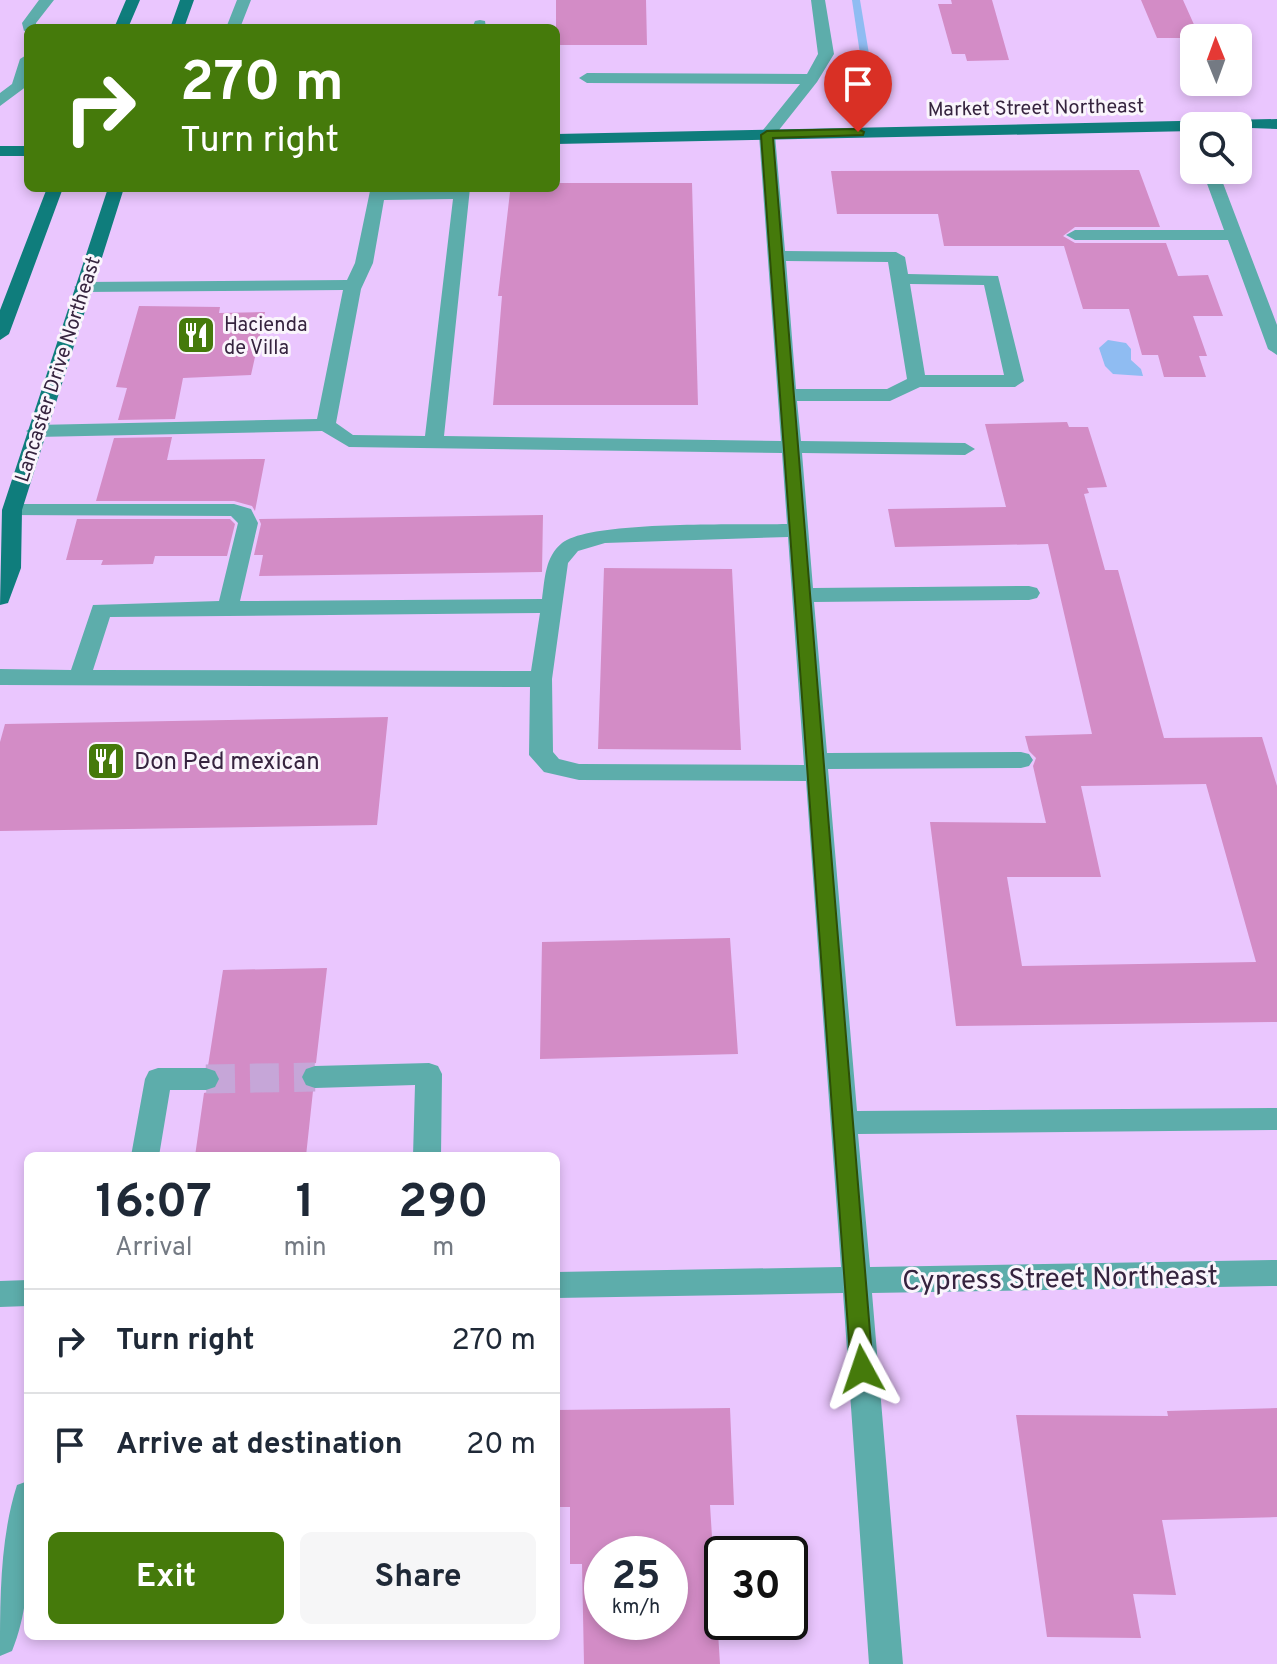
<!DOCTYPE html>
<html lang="en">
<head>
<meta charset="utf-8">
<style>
	:root { --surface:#fff; --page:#f6f6f7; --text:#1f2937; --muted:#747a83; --line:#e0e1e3; --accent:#457a0b }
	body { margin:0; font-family:Overpass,sans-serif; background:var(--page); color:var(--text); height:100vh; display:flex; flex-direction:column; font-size:30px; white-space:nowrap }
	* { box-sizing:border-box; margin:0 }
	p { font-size:26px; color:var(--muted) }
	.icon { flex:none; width:44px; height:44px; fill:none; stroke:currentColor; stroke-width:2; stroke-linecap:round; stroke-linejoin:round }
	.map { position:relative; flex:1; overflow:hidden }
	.side { position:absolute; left:24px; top:1152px; width:536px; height:488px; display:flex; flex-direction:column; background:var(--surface); border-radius:12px; box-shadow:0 4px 12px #0003 }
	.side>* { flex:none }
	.guide { position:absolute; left:24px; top:24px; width:536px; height:168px; border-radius:12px; box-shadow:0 4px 12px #0003; background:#457a0b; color:#fff; overflow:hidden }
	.needle { width:52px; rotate:359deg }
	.buttons { position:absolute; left:1180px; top:24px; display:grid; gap:16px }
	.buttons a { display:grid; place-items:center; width:72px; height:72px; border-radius:12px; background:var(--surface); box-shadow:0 4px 12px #0003; font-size:40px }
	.speed { position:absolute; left:584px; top:1536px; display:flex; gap:16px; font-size:40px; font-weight:700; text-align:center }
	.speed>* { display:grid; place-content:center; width:104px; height:104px; border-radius:50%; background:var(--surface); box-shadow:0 4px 12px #0003; line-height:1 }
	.speed small { font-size:20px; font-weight:400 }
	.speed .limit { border:4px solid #111; border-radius:12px; background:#fff; color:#111 }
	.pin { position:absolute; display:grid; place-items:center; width:68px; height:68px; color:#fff; margin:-82px -34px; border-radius:50% 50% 50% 0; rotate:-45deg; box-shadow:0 0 8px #0007 }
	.pin .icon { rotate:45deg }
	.me { position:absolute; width:88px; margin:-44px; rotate:355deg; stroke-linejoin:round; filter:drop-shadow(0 0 6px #0008) }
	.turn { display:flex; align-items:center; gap:28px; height:168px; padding:0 24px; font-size:36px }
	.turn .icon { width:104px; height:104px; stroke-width:2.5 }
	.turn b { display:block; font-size:56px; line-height:68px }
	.eta { display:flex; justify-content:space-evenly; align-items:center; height:136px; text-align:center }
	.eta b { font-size:48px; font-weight:700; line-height:56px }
	.action { display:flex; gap:16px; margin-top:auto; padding:16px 24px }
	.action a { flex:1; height:92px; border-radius:12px; background:var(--accent); color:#fff; font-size:32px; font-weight:700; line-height:92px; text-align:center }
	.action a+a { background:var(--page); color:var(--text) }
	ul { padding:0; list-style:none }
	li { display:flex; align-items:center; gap:24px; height:104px; padding:0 24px; border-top:2px solid var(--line) }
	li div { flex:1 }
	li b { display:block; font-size:30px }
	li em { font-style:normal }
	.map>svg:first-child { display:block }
	.water { fill:#8fbcf2 }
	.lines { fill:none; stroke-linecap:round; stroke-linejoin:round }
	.stream { fill:#8fbcf2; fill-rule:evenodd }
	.building { fill:#d38cc6; fill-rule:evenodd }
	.minor-tunnel { stroke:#c6a6d8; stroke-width:29; stroke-dasharray:29 15; stroke-linecap:butt }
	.minor { fill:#5dadab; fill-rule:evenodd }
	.major { fill:#0f7d7c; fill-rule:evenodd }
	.route { fill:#457a0b; stroke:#2d4f07; stroke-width:2 }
	.labels { text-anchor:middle; stroke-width:6; stroke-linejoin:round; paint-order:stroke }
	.far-street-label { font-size:20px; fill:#36243f; stroke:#faf5fc }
	.far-poi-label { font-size:20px; fill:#36243f; stroke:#faf5fc; text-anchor:start }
	.poi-label { font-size:24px; fill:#36243f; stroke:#faf5fc; text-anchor:start }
	.near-street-label { font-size:28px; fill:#36243f; stroke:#faf5fc }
</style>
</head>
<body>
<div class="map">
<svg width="1277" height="1664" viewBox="0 0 1277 1664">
	<rect width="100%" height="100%" fill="#eac6fe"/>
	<!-- water -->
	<path class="water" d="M1108,340L1126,343L1131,349V360L1141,369L1143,376L1113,374L1105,366L1099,348Z"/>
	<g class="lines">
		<!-- stream -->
		<path class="stream" d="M852,0H860L878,108L873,111L868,108Z"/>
	</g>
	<!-- building -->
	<path class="building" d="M556,0H646L647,45H556Z
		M951,0H992L1009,60L967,61L965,54H952L938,4H952Z
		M1141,0H1183L1200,38H1157Z
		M1139,170L1160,227H1075L1063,236L1075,243H1166L1178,276L1208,275L1223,316H1193L1207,356H1199L1206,377H1164L1158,355H1142L1129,309H1083L1064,246H944L938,214H837L831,171Z
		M556,183H692L698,405H493L502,296H498L510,192H513V188H556Z
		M139,306L220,307L219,313L265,312L251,375L183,378L175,419L118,420L127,388L116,387Z
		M1067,422L1069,427H1088L1107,487L1087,488L1089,493L1084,494L1105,570H1118L1164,738L1262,737L1277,786V1022L956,1026L930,822L1046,823L1033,766L1036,758L1029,751L1025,736L1092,734L1048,544L895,547L888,509L1006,507L985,424ZM1206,784L1256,962L1022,966L1007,877H1101L1081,786Z
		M172,437L167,460L265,459L255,511L252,506L234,501H96L114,438Z
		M543,515L542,572L259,576L263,555H254L261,524L259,519Z
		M77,519H230L235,524L227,556H155L153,564L101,565L103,560H66Z
		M604,568L732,569L741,750L598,749Z
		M388,717L377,825L0,831V742L5,724Z
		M730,938L738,1054L540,1059L542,942Z
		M327,968L316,1063L305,1066L299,1076L303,1086L313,1091L306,1156H195L204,1093L216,1090L222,1080L218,1070L208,1066L223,970Z
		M730,1408L734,1505H710L720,1664H584L582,1564H570V1507H556V1410ZM602,1554H670V1622H602Z
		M1277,1408V1517L1162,1520L1176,1595L1133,1594L1141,1638L1047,1637L1016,1415L1168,1416L1167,1411Z"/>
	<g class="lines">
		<!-- minor-tunnel -->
		<path class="minor-tunnel" d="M206,1079L315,1077"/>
		<!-- minor -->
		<path class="minor" d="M39,0H54L36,23V28L24,31L22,23Z
			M237,0H251L240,28H226Z
			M811,0H825L834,54L817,82L775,135L785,251L896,252L905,257L908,274L998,276L1024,381L1015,387H920L890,401H797L801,441L965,443L975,449L965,455L802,453L813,588L1029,586L1037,588L1040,593L1037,598L1029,600L814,602L827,753L1021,752L1029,754L1033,760L1029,766L1021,768L828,769L857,1111L1277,1108V1130L858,1134L870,1267L1277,1260V1286L872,1293L903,1664H869L843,1293L556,1298V1272L841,1267L806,781L579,780L544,772L529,755L530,687L0,685V669L71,670L93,605L219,601L238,523L231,516L5,515L2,510L12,504H234L251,509L258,523L240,601L542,599C545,578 545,557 562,543C590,520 745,525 787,524L782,453L349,447L322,431L36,437L26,431L36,425L317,419L343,290L83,292L74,287L83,282L347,280L355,263L370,191L470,188L444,436L781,441L759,135L800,84L587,83L579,78L587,73L807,74L818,54ZM453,199L425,436L353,435L336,423L361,289L373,263L384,200ZM786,261L888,262L907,379L887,389H796ZM910,284L984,285L1004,375H925ZM788,537L804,765L579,764L559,759L553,752L552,679L568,563L578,551L605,543ZM540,613L531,671L93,670L110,617Z
			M480,20L485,21L486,28H472L475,21Z
			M28,54L27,86L0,106V93L12,84L20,59Z
			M1202,170H1218L1277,325V355L1268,349L1228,240H1075L1066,235L1075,230H1224Z
			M429,1063L438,1066L442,1074L441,1156H413L415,1085L315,1088L306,1085L302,1077L306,1069L315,1066Z
			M158,1068H206L215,1071L219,1079L215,1087L206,1090H170L159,1156H131L145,1079L149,1071Z
			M28,1280V1306L0,1307V1281Z
			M28,1481C28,1537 34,1598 12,1651L0,1656C0,1599 0,1538 17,1485Z"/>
		<!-- major -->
		<path class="major" d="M126,0H140L128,28H114Z
			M180,0H194L184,28H170Z
			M1277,119V129L1194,126V131L556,144V134Z
			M0,146H28V156H0Z
			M47,188H63L9,334L0,340V310Z
			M108,188H124L22,510L21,568L8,603L0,605L2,510Z"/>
	</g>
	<!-- route -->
	<path class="route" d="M858,129L864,132L863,135L773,138L873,1369L870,1377L862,1380L854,1377L851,1369L761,135L767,131Z"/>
	<!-- icons -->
	<defs>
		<symbol id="restaurant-square" viewBox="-11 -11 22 22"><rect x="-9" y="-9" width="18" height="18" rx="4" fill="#457a0b" stroke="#faf5fc"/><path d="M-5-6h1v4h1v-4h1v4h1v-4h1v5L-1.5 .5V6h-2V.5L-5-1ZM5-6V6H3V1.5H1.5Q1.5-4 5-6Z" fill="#fff"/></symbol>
	</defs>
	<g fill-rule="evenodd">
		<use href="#restaurant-square" x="174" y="313" width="44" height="44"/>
		<use href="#restaurant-square" x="84" y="739" width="44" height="44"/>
	</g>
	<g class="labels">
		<!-- far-street labels -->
		<g class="far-street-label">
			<text transform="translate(1036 107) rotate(-1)" y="7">Market Street Northeast</text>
			<text transform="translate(57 369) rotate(-72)" y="7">Lancaster Drive Northeast</text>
		</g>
		<!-- far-poi labels -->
		<g class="far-poi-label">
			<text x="224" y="331">Hacienda<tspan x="224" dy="23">de Villa</tspan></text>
		</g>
		<!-- poi labels -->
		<g class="poi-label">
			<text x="134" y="769">Don Ped mexican</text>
		</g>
		<!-- near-street labels -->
		<g class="near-street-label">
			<text transform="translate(1060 1277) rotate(-1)" y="10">Cypress Street Northeast</text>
		</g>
	</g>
</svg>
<div class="buttons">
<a><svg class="needle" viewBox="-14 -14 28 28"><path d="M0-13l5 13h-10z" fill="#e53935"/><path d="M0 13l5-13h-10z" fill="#747a83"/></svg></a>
<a><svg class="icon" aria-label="search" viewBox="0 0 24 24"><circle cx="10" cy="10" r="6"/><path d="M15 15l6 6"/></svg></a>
</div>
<div class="speed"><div>25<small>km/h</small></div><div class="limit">30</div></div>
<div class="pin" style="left:858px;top:132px;background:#d93025"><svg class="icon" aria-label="arrive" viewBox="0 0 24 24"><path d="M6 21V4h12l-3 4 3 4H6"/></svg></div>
<svg class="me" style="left:862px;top:1369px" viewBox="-20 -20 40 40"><path d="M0-17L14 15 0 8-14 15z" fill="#457a0b" stroke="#fff" stroke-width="4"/></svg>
<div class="guide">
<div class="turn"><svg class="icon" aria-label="right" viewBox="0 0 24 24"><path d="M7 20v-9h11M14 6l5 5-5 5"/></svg><div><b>270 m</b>Turn right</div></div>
</div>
<section class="side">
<div class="eta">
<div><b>16:07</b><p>Arrival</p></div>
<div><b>1</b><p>min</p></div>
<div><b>290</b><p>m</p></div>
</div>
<ul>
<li><svg class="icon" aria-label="right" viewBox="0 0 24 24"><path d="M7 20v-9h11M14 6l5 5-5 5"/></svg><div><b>Turn right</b></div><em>270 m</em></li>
<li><svg class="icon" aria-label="arrive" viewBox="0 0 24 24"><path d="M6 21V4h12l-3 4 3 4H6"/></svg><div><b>Arrive at destination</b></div><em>20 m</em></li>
</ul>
<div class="action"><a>Exit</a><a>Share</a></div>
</section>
</div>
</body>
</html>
